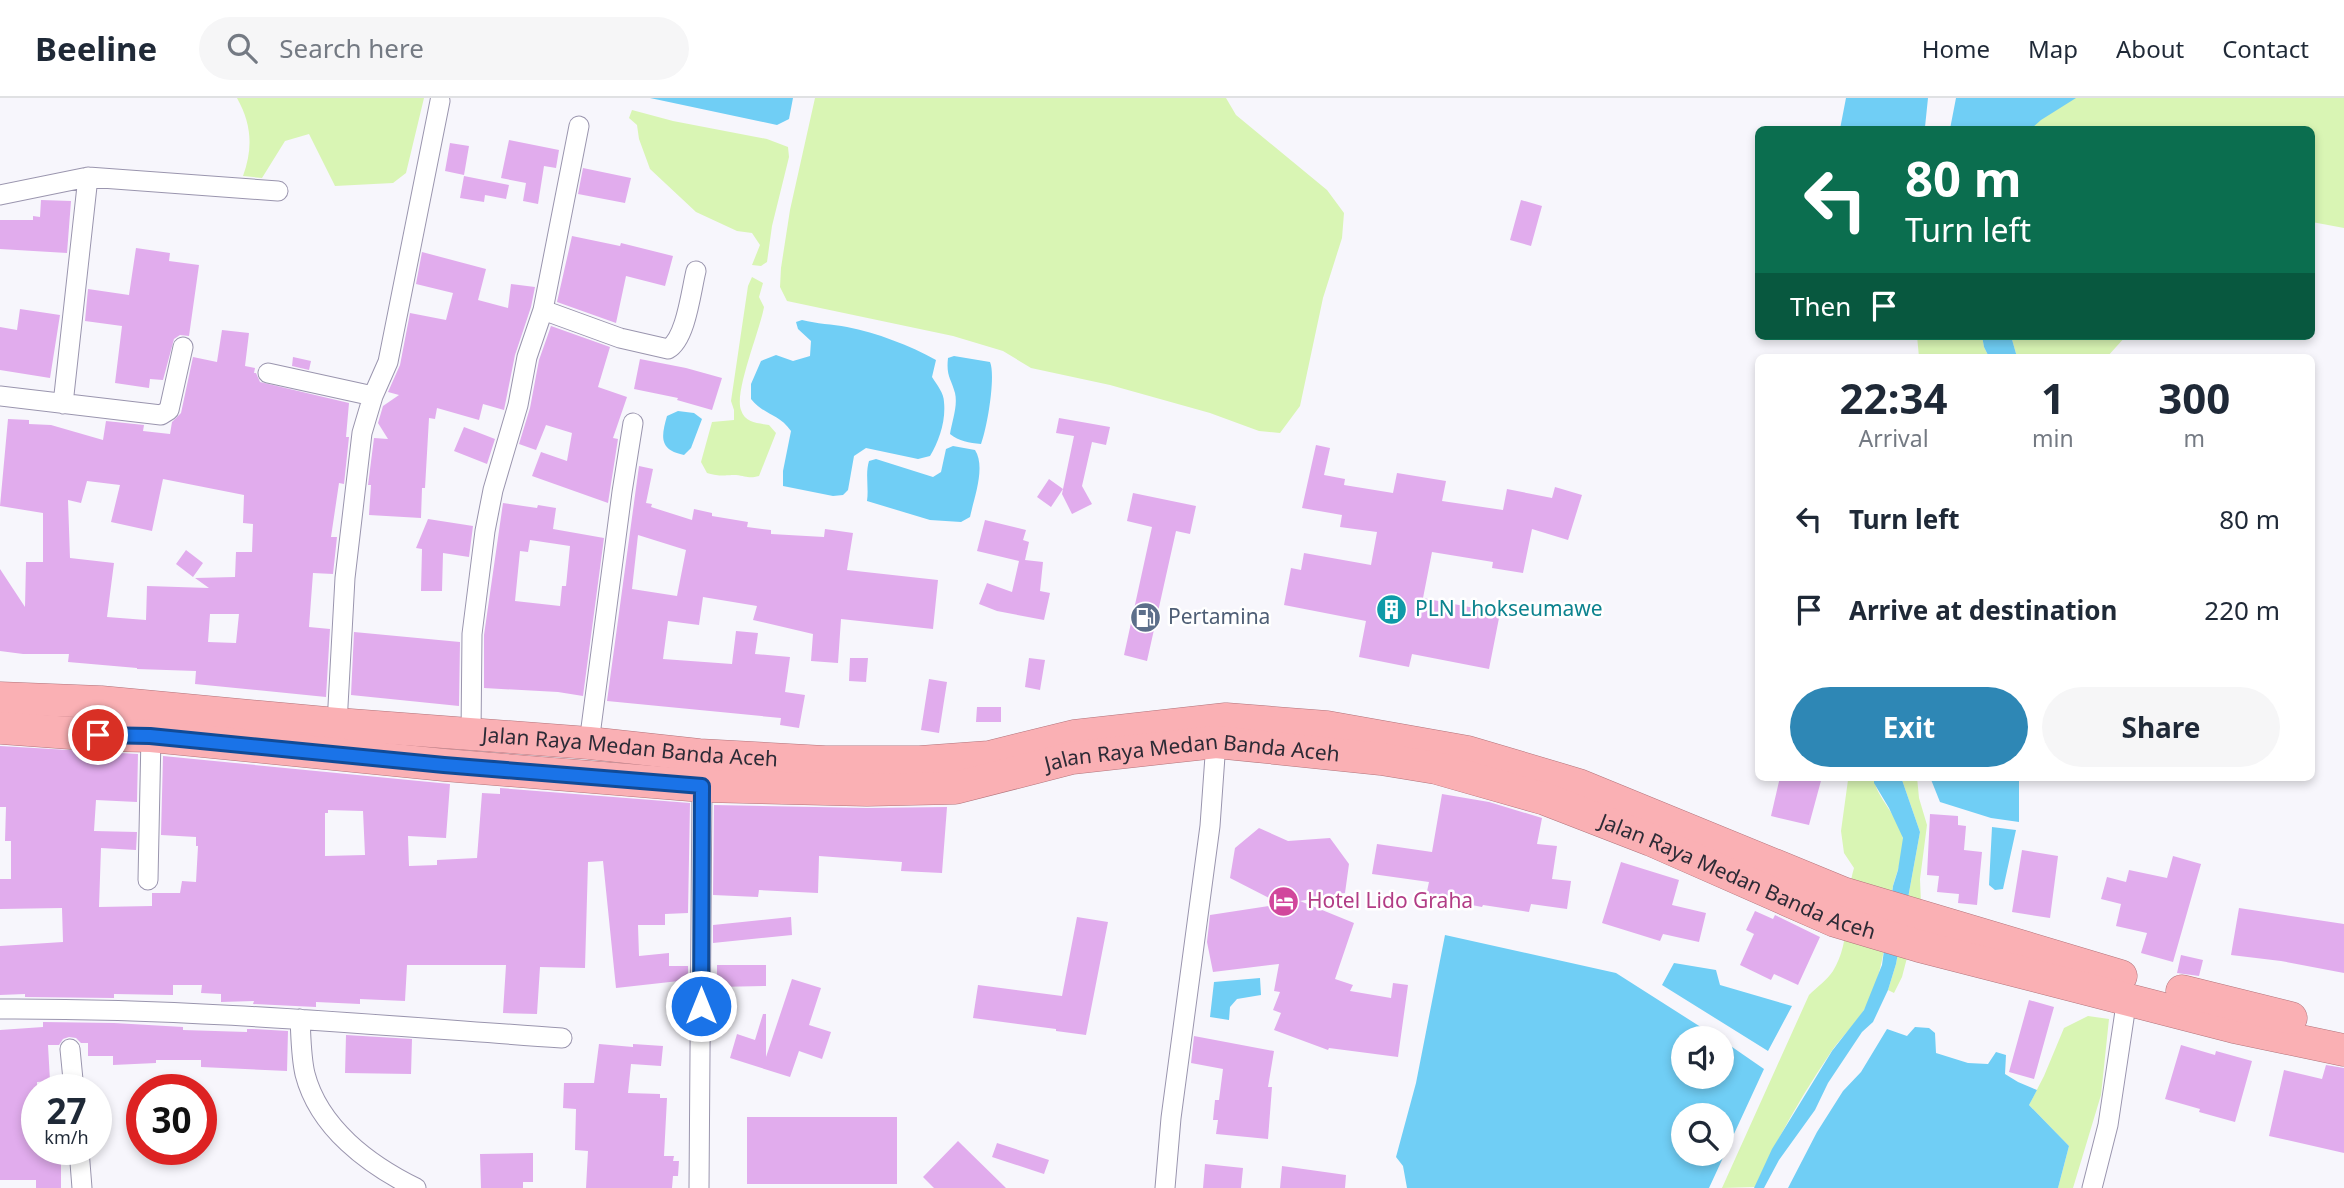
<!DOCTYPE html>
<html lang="en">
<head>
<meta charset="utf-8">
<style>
	:root { --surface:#fff; --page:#f6f6f7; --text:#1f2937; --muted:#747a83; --line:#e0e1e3; --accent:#2e87b5 }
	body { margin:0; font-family:"Noto Sans",sans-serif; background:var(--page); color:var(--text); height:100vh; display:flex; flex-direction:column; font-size:26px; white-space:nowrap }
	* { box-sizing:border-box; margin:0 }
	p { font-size:23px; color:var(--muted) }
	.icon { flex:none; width:38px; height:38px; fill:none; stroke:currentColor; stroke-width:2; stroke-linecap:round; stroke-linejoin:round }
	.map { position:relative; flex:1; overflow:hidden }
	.side { position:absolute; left:1755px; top:256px; width:560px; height:427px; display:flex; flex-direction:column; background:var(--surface); border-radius:10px; box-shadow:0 4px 10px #0003 }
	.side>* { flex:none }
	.banner { position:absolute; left:1755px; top:28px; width:560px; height:214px; border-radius:10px; box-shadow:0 4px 10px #0003; background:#0b6e4f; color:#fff; overflow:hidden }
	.buttons { position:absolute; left:1671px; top:928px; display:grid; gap:14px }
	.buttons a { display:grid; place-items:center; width:63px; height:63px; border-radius:50%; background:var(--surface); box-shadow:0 4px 10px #0003; font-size:35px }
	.speed { position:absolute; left:21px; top:976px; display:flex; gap:14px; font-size:35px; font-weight:700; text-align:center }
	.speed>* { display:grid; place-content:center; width:91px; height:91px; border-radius:50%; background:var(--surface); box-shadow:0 4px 10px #0003; line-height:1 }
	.speed small { font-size:18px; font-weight:400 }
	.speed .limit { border:10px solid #d22; background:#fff; color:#111 }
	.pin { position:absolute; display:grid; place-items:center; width:60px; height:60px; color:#fff; margin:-30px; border:4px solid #fff; border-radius:50%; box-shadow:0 2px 7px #0007 }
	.me { position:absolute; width:77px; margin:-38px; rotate:0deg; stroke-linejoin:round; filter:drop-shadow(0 0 5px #0008) }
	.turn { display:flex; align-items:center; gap:24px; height:147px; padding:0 35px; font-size:32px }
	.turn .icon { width:91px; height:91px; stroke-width:2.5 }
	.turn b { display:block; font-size:49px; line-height:60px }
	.then { display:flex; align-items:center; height:66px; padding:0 35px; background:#0003; gap:14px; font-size:26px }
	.eta { display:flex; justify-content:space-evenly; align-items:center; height:119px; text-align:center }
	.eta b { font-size:42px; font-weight:700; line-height:49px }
	.primary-button { display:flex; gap:14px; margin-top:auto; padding:14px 35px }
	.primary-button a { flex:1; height:80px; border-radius:42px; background:var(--accent); color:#fff; font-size:28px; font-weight:700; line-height:80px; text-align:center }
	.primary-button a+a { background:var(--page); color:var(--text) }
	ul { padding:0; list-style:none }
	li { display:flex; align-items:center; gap:21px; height:91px; padding:0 35px }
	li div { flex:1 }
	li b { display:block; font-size:26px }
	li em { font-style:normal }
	header { display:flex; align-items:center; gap:42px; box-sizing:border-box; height:98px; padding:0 35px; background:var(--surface); border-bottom:2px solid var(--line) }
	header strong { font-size:33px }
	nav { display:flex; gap:38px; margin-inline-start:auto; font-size:24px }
	.search { width:490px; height:63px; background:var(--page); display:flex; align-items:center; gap:18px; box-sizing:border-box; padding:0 24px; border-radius:38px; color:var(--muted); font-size:26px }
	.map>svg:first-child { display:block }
	.green { fill:#d9f5b4 }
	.water { fill:#70cef5; fill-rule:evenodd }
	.building { fill:#e1aced; fill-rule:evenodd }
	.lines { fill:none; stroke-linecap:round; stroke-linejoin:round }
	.minor-casing { stroke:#9a95ae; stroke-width:21 }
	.trunk-casing { stroke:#b2747c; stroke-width:33 }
	.minor { stroke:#fff; stroke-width:19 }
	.trunk { stroke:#fab0b4; stroke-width:32 }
	.route-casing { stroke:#114b97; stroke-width:18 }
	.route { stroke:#1a73e8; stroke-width:12 }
	.labels { text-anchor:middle; stroke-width:5; stroke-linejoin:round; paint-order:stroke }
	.culture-label { font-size:21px; fill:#0d838f; stroke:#fff; text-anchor:start }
	.service-label { font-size:21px; fill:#4e5e75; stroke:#fff; text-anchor:start }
	.street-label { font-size:21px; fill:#2d2b36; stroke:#fff }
	.hotel-label { font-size:21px; fill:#b23c85; stroke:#fff; text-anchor:start }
</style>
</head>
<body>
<header>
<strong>Beeline</strong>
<div class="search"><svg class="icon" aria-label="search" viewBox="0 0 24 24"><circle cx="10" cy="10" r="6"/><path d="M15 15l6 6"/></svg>Search here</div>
<nav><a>Home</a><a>Map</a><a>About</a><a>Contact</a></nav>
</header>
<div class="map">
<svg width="2344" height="1090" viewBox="0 0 2344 1090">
	<rect width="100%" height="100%" fill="#f7f6fc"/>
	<!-- green -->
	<path class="green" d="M237,0H424L406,75L393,85L335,88L309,36L285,43L262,80L243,78C253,50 252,27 237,0Z
		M815,0H1226L1236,17L1327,92L1344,115L1342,140L1323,200L1300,308L1280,335L1259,333L1210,315L1110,287L1031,270L1003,253L953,238L787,203L780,189L781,170L790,112Z
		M1985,0H2344V130L2312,124V32L1992,31Z
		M632,12L673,23L767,41L788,49L789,59L772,128L767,164L761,168L752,167L760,147L752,135L737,133L696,114L650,71L639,41L637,27L629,20Z
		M752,179L763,185L759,199L764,209C760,232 734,294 741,312C745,325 758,325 769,327L776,335L759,378C749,381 746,378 736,377C723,377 722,379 707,375L701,364L712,324L734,322V312L731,303L748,188Z
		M1917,238H1982L1984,249L1989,259H1919Z
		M2011,238H2126L2107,259H2017Z
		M1846,679H1874C1874,698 1901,720 1903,741C1905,759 1895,776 1892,793C1886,833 1885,876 1864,912C1855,927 1841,939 1831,954C1802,997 1776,1042 1755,1089L1722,1090L1809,897C1817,889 1827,882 1833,873C1852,843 1844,803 1854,770L1844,755L1841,733L1848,682Z
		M1901,679H1917L1919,700L1927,727L1920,781L1921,806L1902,879L1894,895L1888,892L1896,866L1920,734Z
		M2088,918L2109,921L2101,997L2073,1090H2058L2069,1048L2029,1007L2044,978L2064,930Z"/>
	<!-- water -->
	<path class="water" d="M650,0H793L789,21L777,27Z
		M1846,0H1928L1925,29L1914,32L1840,31Z
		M1956,0H2076L2041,22L2031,31H1950Z
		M802,222C817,226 832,226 847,229C877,235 909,247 936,262L932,279C937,287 944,295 944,304C946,323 939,343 930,358L918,361L866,350L854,358L848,392L843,397L833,398L783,388V373L791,333C778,315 765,318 751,301V286L761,263L776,257L793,263L810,258L811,243L798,231L796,224Z
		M1982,238H2011L2017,259H1989L1984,249Z
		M954,258L990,264C996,278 987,331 981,346C969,345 959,343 950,336C952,323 958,308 955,295C951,280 946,278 948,260Z
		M678,313L694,315L702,321L691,350L684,357C659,352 661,339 667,318Z
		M953,348L975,352C986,369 974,400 970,419L961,424L930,422L867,403C869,389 865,376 869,363L876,361L933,379L941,374L946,351Z
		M1874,679H1901L1920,734L1896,866L1888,892L1873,924L1862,934L1828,985L1815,1012L1779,1062L1764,1090H1754L1772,1051L1832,953L1864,912L1882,867L1893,788L1898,772L1903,740L1889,710L1874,685Z
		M1930,679H2019V724L1991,720L1940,704Z
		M1992,729L2016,732L2003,791L1995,792L1989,787Z
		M1445,837L1616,875L1718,940H1684V978H1722V942L1764,971L1709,1090H1407L1403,1068L1396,1059L1416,985ZM1684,1017H1722V1055H1684Z
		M1674,865L1716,872L1720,887L1792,908L1768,953L1662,887Z
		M1260,880L1261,897L1237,901L1230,909L1229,922L1210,919L1214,884Z
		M1915,929L1929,930L1935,935L1936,955L1968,965L1988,966L1996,954L2006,957L2005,976L2018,984L2037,992L2029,1007L2069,1048L2058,1090H1788L1817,1034L1843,993L1861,974L1887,931L1907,938Z"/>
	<!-- building -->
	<path class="building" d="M509,42L559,52L556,70L544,68L538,106L523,103L526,85L501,80Z
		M450,45L469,48L464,77L445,73Z
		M583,70L631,80L625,105L578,96Z
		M464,78L509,87L506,101L485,97L484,104L460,100Z
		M41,102L71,103L67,155L0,151V122H33V118L40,119Z
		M1521,102L1542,108L1531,148L1510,142Z
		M572,138L620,148L621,145L673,158L665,188L626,178L616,225L557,204Z
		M136,150L170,155L169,163L199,167L189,238L180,237L174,241L163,282L150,281L149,290L115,285L122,228L85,223L88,191L129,197Z
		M422,154L486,171L478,202L508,210L511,186L535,189L531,209L515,257L504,312L483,306L479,322L437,310L435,321L429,320L425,390H422L421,420L369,417L371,387H368L374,340L388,341L378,325L383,308L399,297L388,294L400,267L410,215L446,222L453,195L416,186Z
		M20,211L60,217L50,280L0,272V229L17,232Z
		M551,228L610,249L598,289L627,299L613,340L618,341L608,405L532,378L541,354L567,363L572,335L546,327L536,352L519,346L530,310L539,262Z
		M222,232L249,235L245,268L255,270L254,275H256L260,284L349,305L346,339H349L344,386L339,385L331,439H337L333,476L313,475L309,529L330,531L326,599L195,586L196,573L137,571V570L68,564L69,556H23L0,553V471L25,509L26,464H43V415L0,408L8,321L29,322V326L51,327L103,342L106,323L144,327L143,333L170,336L172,324L181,315L193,259L217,264ZM163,381L244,397L243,425L253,426L252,454H236L235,479L195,480L209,490L147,488L146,522L107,519L114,465L70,460L68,402L81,405L87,383L120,387L111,424L152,433ZM210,516H239L236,545L208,544Z
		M293,259L311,263L309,272L292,268Z
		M640,261L686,270L722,280L712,312L677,302L678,300L634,291Z
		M1059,320L1110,329L1106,347L1092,344L1082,388L1092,406L1072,416L1062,396L1063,391L1051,409L1037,399L1049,381L1063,391L1074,338L1056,335Z
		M464,329L495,341L487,366L454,353Z
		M1316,347L1330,350L1324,377L1345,381L1344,387L1393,395L1397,375L1446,383L1442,403L1503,412L1507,391L1552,400L1555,389L1582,397L1568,442L1532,431L1523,475L1492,470L1493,464L1432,454L1423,500L1500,515L1489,571L1412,556L1409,569L1359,559L1366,523L1284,507L1291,470L1301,472L1304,455L1371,467L1377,434L1340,429L1342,417L1302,410Z
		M639,368L653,371L646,405L652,406L651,409L692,422L694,411L712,415V418L748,424L747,429L771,432V436L824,439L825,431L853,435L847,472L938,482L933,531L841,521L838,565L811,563L813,536L753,522L757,508L703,499L699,527L668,523L663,561L732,566L736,533L758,535L755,556L790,559L785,594L805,597L799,630L780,627L781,620L607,603ZM638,437L686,452L677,498L632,491Z
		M1133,395L1196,408L1190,436L1176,433L1147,563L1124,557L1152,429L1127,423Z
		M503,405L537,410L538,407L556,410L553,431L604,440L583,598L558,594L484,590V537ZM530,442L570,448L566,488H562L560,508L515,503L520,453L528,454Z
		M428,421L473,428L469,459L443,455L442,493H421L422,451L416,450Z
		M985,422L1026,432L1023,442L1029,444L1025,462L1043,464L1040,493L1050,495L1044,522L997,513L979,506L987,485L1012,494L1019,463L977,453Z
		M186,452L203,465L193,479L176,466Z
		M354,534L460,544L459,608L351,597Z
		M850,560H868L866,584L849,583Z
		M1029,560L1045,562L1040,592L1025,589Z
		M929,581L947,584L939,635L921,632Z
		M977,609H1001V624H976Z
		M0,648L138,656L137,704L96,702L94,733L137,734L136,752L101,750L99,809L152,808V795H180L182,783L196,784L198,748H196V739L161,737L163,658L450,686L446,740L408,738L409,768L437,767V762L477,760L482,695L500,696V690L690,705L688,815L665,816V827H638L639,858L669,855V868H688V882L616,890L603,763L588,764L585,870L540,869L537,916L503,915L506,867H407L405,903L360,901V906L316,904V909L253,906L254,903L221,904V896L201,895L202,887H173V897L114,896V900L25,899V896L0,897V848L63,844L62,810L0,811V781H11V743H5L6,709H0ZM328,712L363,713L365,757L325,758V715H328Z
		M1780,679H1822L1809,727L1771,718Z
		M1442,696L1489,704L1542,720L1537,746L1557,748L1552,781L1571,783L1567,811L1531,806L1529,814L1483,807L1482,809L1426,798L1429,784L1372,776L1377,746L1432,754Z
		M714,707L867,710L947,709L942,775L901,773L902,764L819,758L818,795L759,792L758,799L713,797Z
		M1930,716L1958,718V727L1966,728L1964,752L1982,754L1977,807L1958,805L1959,796L1937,794L1939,778L1927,777Z
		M1259,730L1288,743L1330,740L1349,766L1345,795L1300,803L1354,825L1335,881L1353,887L1350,893L1391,900L1393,885L1408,887L1398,959L1329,950L1328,952L1274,932L1281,915L1273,912L1280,894L1274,893L1279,866L1213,874L1207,844L1210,817L1281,806L1230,780L1235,750Z
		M2022,752L2058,758L2050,820L2012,814Z
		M2173,758L2201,766L2173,864L2141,855L2147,835L2116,828L2121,806L2101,801L2107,779L2126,784L2129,772L2167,780Z
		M1621,764L1679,782L1672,807L1706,815L1699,844L1663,836L1660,843L1602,825Z
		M2239,810L2344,826V875L2281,863L2231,857Z
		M1755,813L1773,821L1775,817L1820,839L1798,887L1774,876L1771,882L1740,867L1754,836L1746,832Z
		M791,819L792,837L713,845V827Z
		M1077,819L1108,824L1086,937L1056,933V931L973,920L978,887L1062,898Z
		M2181,857L2203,862L2199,878L2177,875Z
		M717,867H766V888L717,889Z
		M792,881L821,890L809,927L831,934L822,961L799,953L790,979L730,960L737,936L755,942L763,916H766V959Z
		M2029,902L2054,909L2034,981L2009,974Z
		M43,924L114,925L183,929V932L247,934V931H253L288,933L287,973L201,969V962H156V965L113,967V958H88V945H81L76,940L69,939L63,941L59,947H48L50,983L37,984V1052H61V1090H36V1082H0V932L43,929Z
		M346,937L412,941L411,976L345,975Z
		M1194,938L1274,953L1268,989H1272L1268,1041L1216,1036L1218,1022H1213L1215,1002H1219L1223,971L1191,965Z
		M599,946L633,949V946L663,948L661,968L631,966L628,995L660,996V1000H667L664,1058H674L673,1063H679L678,1078H673L672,1090H586L588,1053L575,1052L576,1011L563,1010L564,985H594Z
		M2181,947L2215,957L2216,953L2252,963L2235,1024L2199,1014L2200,1011L2165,1001Z
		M2326,967L2344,970V1055L2269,1038L2284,972L2322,981Z
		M747,1019H897V1086H747Z
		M958,1043L1006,1090H934L923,1079Z
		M997,1045L1049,1062L1044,1076L992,1059Z
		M533,1055V1084H523V1090H481L480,1056Z
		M1205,1066L1243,1070L1241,1090H1203Z
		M1282,1068L1346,1077L1345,1090H1280Z"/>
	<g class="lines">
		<defs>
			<path id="minor" d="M0,97L88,79L278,93
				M543,212L620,240L668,251C686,241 691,193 696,173
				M268,275L373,298
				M0,298L161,317L169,312L183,249
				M63,306L88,79
				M337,626L345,480L362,335L373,298L388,264L440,3
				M471,636L472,536L485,433L493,392L518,307L527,259L543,212L579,28
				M589,645L622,394L633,325
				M148,782L151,638
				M0,911C188,910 376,927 562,940
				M300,921C301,939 301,959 305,976C319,1030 369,1067 416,1090
				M70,951L74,992
				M79,1052L82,1090
				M699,1090L702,688
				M1165,1090L1171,1020L1210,728L1216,644
				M2092,1090L2108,1027L2127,900"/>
			<g id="trunk">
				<path id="s1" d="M0,600L101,604L337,626L589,645L699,657L825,664H920L989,659L1074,638L1226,621L1327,629L1468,654L1579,687L1843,795L2121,878"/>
				<path id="s2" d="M0,630L98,637L151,638L444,667L702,688L867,692L955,690L1072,660L1216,644L1381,661L1436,670L1545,701L1651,742L1835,823L1919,848L2234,929L2344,952"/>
				<path d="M2182,893L2291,920"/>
			</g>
		</defs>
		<!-- minor casing -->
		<use href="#minor" class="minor-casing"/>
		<!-- trunk casing -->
		<use href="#trunk" class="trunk-casing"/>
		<!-- minor -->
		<use href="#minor" class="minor"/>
		<!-- trunk -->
		<use href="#trunk" class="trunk"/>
	</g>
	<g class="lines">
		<defs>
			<path id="route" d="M98,637L150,638L444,667L702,688L701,908"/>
		</defs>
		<!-- route casing -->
		<use href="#route" class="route-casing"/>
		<!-- route -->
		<use href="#route" class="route"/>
	</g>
	<!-- icons -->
	<defs>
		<symbol id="building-disc" viewBox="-11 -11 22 22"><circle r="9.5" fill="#0f9aa8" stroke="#fff"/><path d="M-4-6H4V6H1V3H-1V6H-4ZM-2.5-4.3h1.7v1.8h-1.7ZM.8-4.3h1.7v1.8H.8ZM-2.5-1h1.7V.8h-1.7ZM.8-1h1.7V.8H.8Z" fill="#fff"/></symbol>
		<symbol id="fuel-disc" viewBox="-11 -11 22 22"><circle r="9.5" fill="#5c6f8a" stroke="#fff"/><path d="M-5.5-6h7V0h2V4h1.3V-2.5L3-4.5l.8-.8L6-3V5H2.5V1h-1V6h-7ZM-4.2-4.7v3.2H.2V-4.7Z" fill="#fff"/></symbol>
		<symbol id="hotel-disc" viewBox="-11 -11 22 22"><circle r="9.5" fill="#d1479c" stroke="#fff"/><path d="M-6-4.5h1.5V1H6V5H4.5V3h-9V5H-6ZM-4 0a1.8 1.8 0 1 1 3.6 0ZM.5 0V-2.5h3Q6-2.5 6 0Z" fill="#fff"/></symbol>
	</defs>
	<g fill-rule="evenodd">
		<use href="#building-disc" x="1374" y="494" width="35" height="35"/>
		<use href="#fuel-disc" x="1128" y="502" width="35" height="35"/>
		<use href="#hotel-disc" x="1266" y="786" width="35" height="35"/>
	</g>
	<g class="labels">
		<!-- culture labels -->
		<g class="culture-label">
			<text x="1415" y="518">PLN Lhokseumawe</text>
		</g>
		<!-- service labels -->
		<g class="service-label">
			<text x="1168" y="526">Pertamina</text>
		</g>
		<!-- street labels -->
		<g class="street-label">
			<text dy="7" stroke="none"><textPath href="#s1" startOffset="632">Jalan Raya Medan Banda Aceh</textPath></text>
			<text dy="7" stroke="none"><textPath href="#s2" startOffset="1199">Jalan Raya Medan Banda Aceh</textPath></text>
			<text dy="7" stroke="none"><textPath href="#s2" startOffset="1766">Jalan Raya Medan Banda Aceh</textPath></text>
		</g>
		<!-- hotel labels -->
		<g class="hotel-label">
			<text x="1307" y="810">Hotel Lido Graha</text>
		</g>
	</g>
</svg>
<div class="buttons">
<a><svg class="icon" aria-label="sound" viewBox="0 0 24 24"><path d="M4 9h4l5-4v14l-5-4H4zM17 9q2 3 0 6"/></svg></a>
<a><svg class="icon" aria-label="search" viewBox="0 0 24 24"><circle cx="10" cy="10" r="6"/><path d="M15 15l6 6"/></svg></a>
</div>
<div class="speed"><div>27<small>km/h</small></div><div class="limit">30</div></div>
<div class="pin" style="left:98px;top:637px;background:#d93025"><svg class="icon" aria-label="arrive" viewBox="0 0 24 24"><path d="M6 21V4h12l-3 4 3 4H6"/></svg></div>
<svg class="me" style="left:701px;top:908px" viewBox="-20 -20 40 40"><circle r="17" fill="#1a73e8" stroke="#fff" stroke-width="3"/><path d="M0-11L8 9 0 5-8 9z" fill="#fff"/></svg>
<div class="banner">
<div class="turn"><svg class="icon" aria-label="left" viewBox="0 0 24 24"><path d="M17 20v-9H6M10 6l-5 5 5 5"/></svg><div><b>80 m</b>Turn left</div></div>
<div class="then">Then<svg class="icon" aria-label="arrive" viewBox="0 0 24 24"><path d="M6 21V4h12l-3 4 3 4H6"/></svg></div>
</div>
<section class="side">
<div class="eta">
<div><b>22:34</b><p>Arrival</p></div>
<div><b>1</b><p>min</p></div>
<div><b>300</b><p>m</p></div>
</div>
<ul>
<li><svg class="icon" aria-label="left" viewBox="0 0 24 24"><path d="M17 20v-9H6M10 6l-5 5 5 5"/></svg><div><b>Turn left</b></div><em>80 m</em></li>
<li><svg class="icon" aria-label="arrive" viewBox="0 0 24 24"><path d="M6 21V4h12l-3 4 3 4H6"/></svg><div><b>Arrive at destination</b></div><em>220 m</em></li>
</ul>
<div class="primary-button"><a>Exit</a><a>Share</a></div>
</section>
</div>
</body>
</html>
